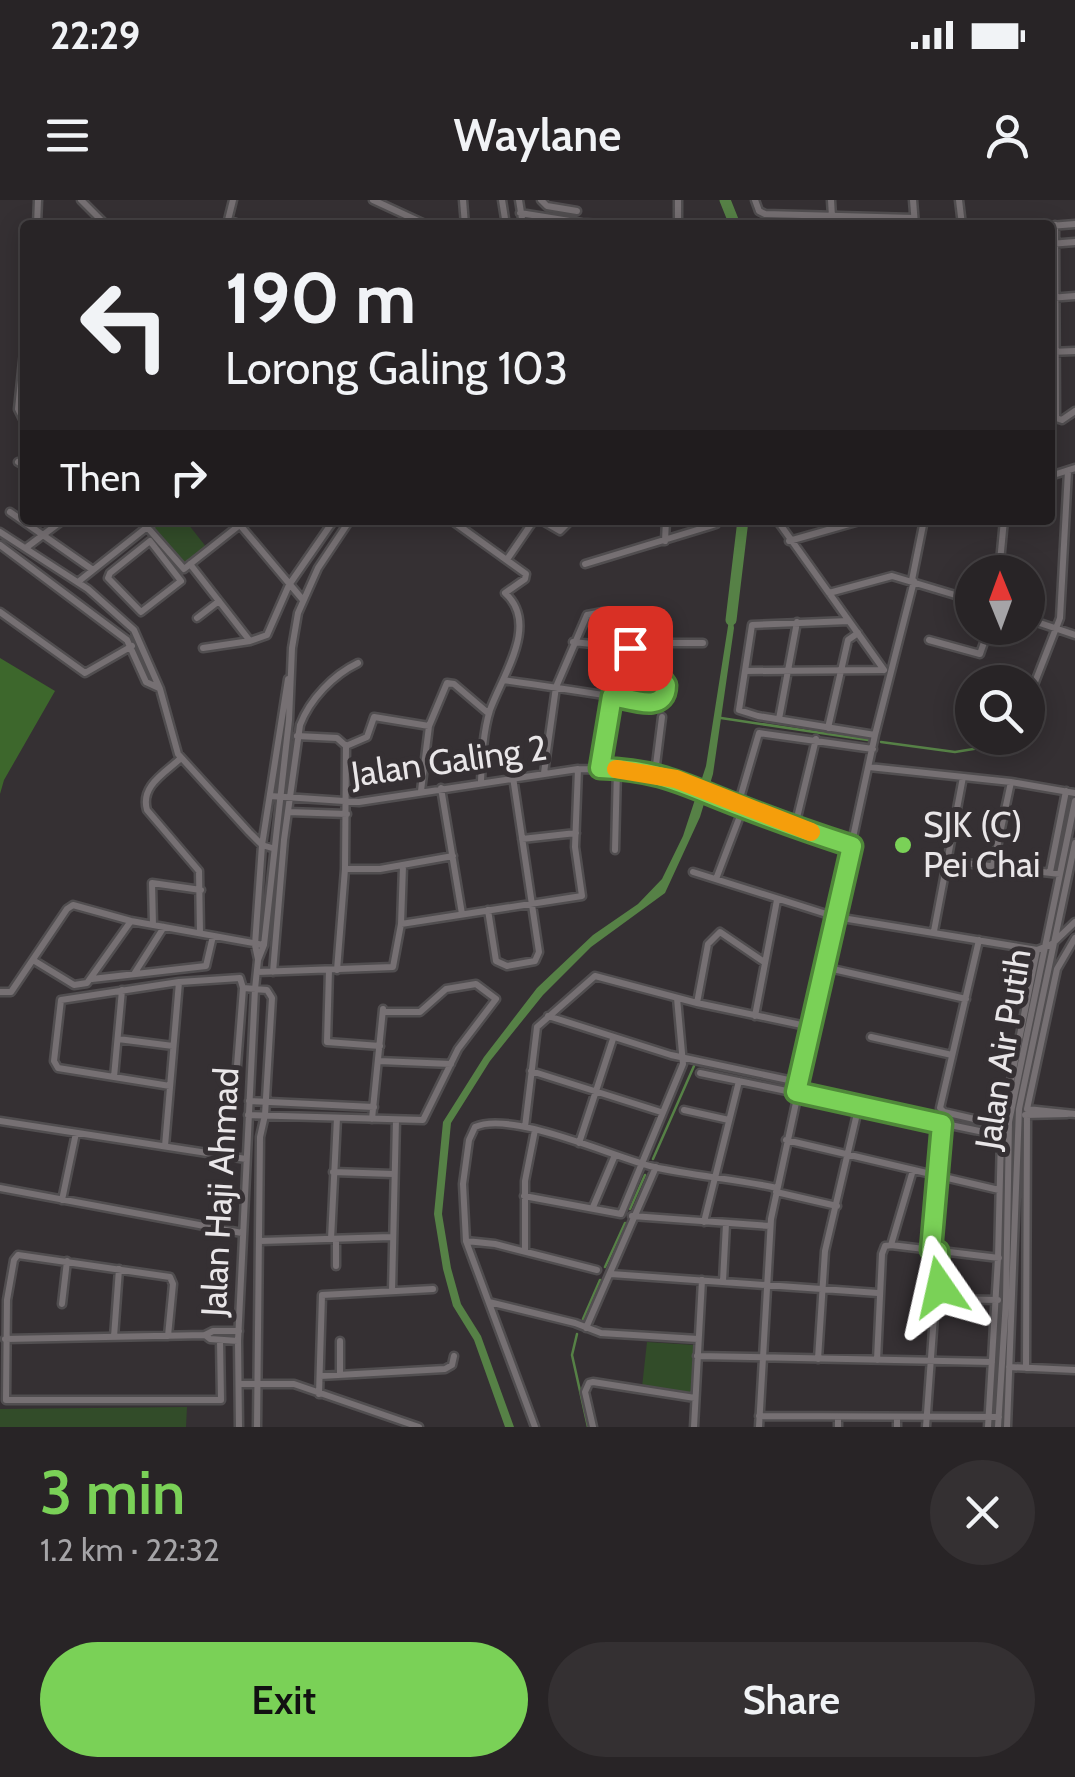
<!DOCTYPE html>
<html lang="en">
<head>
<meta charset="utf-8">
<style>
	:root { --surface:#282426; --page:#343032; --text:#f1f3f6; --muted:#a5a4a7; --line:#444143; --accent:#7ad157 }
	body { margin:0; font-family:Cabin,sans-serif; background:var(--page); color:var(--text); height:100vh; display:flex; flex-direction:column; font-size:38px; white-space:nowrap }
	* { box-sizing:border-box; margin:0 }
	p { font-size:32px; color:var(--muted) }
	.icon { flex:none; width:55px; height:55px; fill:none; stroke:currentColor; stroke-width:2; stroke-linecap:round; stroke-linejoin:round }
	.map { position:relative; height:1227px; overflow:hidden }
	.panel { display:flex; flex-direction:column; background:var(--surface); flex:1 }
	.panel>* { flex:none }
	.hud { position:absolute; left:20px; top:20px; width:1035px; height:305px; border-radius:10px; box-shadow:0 5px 25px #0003,0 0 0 2px var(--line); background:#282426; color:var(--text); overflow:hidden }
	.needle { width:65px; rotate:359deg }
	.controls { position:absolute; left:955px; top:355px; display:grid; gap:20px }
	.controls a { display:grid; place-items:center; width:90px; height:90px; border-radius:50%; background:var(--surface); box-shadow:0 5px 25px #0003,0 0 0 2px var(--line); font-size:50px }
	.pin { position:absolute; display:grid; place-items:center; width:85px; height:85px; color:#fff; margin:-42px; border-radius:20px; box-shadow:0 5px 15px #0006 }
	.me { position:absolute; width:110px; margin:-55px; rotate:349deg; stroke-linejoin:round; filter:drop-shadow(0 0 8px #0008) }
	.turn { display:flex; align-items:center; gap:35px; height:210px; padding:0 40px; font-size:45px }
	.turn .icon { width:130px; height:130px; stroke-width:2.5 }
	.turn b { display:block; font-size:70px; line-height:85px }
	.then { display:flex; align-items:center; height:95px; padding:0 40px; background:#0003; gap:20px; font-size:38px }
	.round { display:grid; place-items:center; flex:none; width:105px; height:105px; border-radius:52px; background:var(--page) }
	.summary { display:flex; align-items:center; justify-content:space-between; height:170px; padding:0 40px }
	h1 { font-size:60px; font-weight:600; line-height:75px; color:var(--accent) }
	.button { display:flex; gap:20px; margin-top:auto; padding:20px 40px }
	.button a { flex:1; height:115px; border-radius:60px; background:var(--accent); color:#111; font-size:40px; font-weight:600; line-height:115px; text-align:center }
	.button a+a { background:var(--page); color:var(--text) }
	.status { display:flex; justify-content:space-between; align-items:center; height:70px; padding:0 50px; background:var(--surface); direction:ltr }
	.status svg { height:28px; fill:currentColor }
	header { display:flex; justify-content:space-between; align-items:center; height:130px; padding:0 40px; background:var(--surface); font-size:45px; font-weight:600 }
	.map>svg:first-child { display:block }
	.green { fill:#324c29 }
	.forest { fill:#3d672c }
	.water { fill:#568146 }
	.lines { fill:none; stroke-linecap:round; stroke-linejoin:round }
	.stream { stroke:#568146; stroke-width:2.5 }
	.river { stroke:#568146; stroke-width:11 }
	.minor-casing { stroke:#514e50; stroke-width:11 }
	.minor { stroke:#767073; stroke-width:6 }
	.route-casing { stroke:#4f8839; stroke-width:25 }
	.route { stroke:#7ad157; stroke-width:18 }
	.slow { stroke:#f59e0b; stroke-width:18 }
	.poi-dot { fill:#7ad157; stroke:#353033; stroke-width:4 }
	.labels { text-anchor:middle; stroke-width:10; stroke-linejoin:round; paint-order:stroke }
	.street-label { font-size:35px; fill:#e9e6e8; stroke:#353033 }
	.poi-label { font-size:35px; fill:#e9e6e8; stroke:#353033; text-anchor:start }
</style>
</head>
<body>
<div class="status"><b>22:29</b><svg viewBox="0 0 49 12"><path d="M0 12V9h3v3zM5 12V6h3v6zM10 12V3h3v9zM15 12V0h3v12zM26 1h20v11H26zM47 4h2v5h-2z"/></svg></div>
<header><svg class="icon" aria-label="menu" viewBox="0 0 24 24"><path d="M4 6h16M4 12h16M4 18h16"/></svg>Waylane<svg class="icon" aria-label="person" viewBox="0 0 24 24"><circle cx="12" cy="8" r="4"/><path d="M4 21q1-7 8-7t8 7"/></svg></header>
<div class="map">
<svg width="1075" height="1227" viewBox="0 0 1075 1227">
	<rect width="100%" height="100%" fill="#353033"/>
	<!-- green -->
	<path class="green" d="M161,320H185L207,348L183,367L148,329Z
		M647,1142L695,1145L693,1194L642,1187Z
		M187,1207L186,1227H0V1209Z"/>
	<!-- forest -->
	<path class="forest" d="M0,458L55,491L4,580L0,594Z"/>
	<!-- water -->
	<path class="water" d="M731,407L734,428L713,574L700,617L665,693L591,747L543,795L490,861L451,923L442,1014L451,1068L461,1104L481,1136L514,1227H505L474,1140L453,1106L443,1069L434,1014L443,922L484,857L537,788L593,735L638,704L662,679L683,636L706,566Z"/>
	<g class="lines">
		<!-- stream -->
		<path class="stream" d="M721,518L868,540
			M881,542L955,552L1029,540
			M653,959L694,866
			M630,1009L645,975
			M605,1067L625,1023
			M583,1119L600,1080
			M577,1134L572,1155L588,1227"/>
		<!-- river -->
		<path class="river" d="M725,0L735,25
			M731,420L743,320"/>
		<defs>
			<path id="minor" d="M81,0L106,25
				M233,0L228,20L241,25
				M373,0L427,25
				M463,0L465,25
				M502,0L506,25
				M519,0L523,25
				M541,0L547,6L577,11
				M755,0L759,11L765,14L914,18
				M831,0L832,17
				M913,0L915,25
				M959,0L962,25
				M520,13L582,23L627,25
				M37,25L38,0
				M678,25V0
				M1055,25L1056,218L1062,220L1075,211
				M1050,26L1075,24
				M1050,44L1075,42
				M1050,98L1075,96
				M25,142L18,209L25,223
				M1050,152L1075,151
				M18,262L25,266
				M1050,276L1075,268
				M10,312L93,370
				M451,320L526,374L525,379L505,393C540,424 502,476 490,510C483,532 482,559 481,581
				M541,320L560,331L571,320
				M777,320L884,470
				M240,325L303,400
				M147,327L184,369L246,320
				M0,332L88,389L134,430L160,489L178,554L249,632L262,645L272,648
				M150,341L181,381L141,412L108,378L110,373Z
				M665,341L666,320
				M789,341L863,320
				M0,345L127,440L146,482L159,488
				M27,347L63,320
				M508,358L534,320
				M190,364L250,441
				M585,364L710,326L716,324V320
				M999,372L1004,320
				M912,380L924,320
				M78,382L156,320
				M829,393L892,376L972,400
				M0,412L85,473L132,446
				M197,418L219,401
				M1028,419L1075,435
				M849,421L752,425L739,510L758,516L875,535
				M929,440L980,454L989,428
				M573,442L640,449
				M637,443H703
				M203,448L250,441L267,435L289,385L334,320
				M745,471L883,470
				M503,480C554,487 604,495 655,503L664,497L666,485L615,415L603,412L587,415L556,487L544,573
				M1028,500L1060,418L1068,271
				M779,519L797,422
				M828,528L848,440L858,433
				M297,536L337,538L346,546L345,669L337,770
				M346,546L367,537L374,517L429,526
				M181,558C165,573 140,586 147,610L199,671L200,733
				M869,567L1011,582L1075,593
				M601,568L612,495
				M655,573L662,517
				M441,588L462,714
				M421,591L429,526L447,483L454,484L488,513
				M270,596L359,602L578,569L628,570L677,579L743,608L852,646
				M738,605L759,533L873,549
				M288,612L347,614
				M795,626L816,539
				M522,639L576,633
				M615,650L617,569
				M947,661L1060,674
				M993,666L1011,582
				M345,669H380L453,656
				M693,672L836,717L1037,750L1052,744L1075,722
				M1050,672L1066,591
				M716,679L743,608
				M488,710L496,761L507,766L535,761L539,752L513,577
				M401,724L582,696L575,647L578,569
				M153,725L152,683L201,690
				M934,731L963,577
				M979,740L940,908L944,912L1009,927
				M258,759L255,745L262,645L288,479
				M33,760L74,785L87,783L131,721
				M824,767L966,799
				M329,770L327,842L380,846
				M257,772L393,767L401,724L403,666
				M273,772L284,640L300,525C310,499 333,475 358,463
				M134,774L164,727
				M92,779L206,766L213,736
				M243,788L267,790L272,798L265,915L260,937L257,1227
				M0,792H11L67,709L73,705L131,721L264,745
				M697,803L708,744L720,732L764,762
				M548,816L671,855L798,882
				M755,816L777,700
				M871,837L952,855
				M118,839L173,846
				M379,861L451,864
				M531,871L661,912
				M700,873L1008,937
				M114,877L122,790
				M170,886L58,868L54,861L61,800L179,782L240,778L243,788L230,956
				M249,901L374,907
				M1027,909L1057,769L1075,738
				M1027,909L1075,914
				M684,910L729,920
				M248,915L423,920L458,849L496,799L476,784L446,789L420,812H383
				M1025,915L1067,914
				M372,919L383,809
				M0,921L246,959
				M1002,925L1037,750
				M525,927L537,827L595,776L697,803L811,827
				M786,940L999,990
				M579,943L613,839
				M165,946L179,782
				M333,972L393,974
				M0,988L242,1033
				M776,992L837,1006
				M524,996L621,1014L683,864L677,798
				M62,1000L76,933
				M593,1007L615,955
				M632,1016L770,1026
				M704,1022L739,881
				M331,1039L337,918
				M336,1039V1066
				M260,1041L391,1037
				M466,1041L495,1044L597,1070
				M891,1045L999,1058
				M931,1050L942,923
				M525,1051V981L535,930
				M611,1074L878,1093
				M723,1081L726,1024
				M392,1091L396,920
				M939,1099L998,1100
				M489,1102L575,1123L601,1133L698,1139
				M62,1104L67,1061
				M586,1128L656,967
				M205,1135L210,1139L238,1141
				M168,1136L173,1084L170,1077L18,1055L14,1060L7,1100L6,1200H221L220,1140
				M114,1137L119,1069
				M5,1139L205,1135L213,1131H239
				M697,1156L992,1162
				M818,1159L825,1051L859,905
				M877,1160L882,1054L885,1046L891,1045L913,970
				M1009,1167L1075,1170
				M1026,1168L1027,915
				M340,1175V1141
				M320,1176L445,1169L452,1165L454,1156
				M239,1184H294L419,1227
				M319,1194L322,1095L433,1089
				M759,1216L999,1217
				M897,1217V1227
				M239,1227L238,1141L255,789L258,760L264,745L289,520L292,448L298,413L318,368L350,320
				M535,1227L466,1041L463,984L469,940L475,927C511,910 613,957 654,967C694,976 736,979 777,988
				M593,1227L585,1192L589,1183L593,1182L695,1198
				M694,1227L702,1080
				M759,1227L771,1019L875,535L914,381
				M838,1227V1217
				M926,1227L934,1116L940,1094L939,1051
				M988,1227L998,1058L1001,936
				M998,1227L1006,1100L1009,922L1075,601
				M1007,1227L1019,909L1075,643"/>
		</defs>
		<!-- minor casing -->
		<use href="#minor" class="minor-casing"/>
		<!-- minor -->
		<use href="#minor" class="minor"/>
	</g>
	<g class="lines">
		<defs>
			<path id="route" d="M630,448L640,449L666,485C666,514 631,499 612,496L600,568C663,570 686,586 742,607C778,621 815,634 852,646L796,892L942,924L931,1050L938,1051L940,1087"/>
		</defs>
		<!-- route casing -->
		<use href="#route" class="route-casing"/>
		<!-- route -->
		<use href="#route" class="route"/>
		<!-- slow -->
		<path class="slow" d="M616,569L676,579L811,632"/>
	</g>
	<!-- markers -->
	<circle class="poi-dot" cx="903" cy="645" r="10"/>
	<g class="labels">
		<!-- street labels -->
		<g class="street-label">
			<text transform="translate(449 561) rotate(-8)" y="12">Jalan Galing 2</text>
			<text transform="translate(1003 849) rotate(-81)" y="12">Jalan Air Putih</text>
			<text transform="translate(220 992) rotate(-87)" y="12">Jalan Haji Ahmad</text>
		</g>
		<!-- poi labels -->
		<g class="poi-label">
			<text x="923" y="637">SJK (C)<tspan x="923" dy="40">Pei Chai</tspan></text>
		</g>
	</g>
</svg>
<div class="controls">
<a><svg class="needle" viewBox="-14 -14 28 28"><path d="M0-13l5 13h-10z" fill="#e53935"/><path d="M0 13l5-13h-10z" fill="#a5a4a7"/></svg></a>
<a><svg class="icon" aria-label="search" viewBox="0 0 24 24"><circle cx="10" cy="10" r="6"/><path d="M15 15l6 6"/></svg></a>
</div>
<div class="pin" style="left:630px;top:448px;background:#d93025"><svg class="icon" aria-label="arrive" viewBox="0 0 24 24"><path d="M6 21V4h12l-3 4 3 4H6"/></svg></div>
<svg class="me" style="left:940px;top:1087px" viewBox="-20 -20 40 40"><path d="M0-17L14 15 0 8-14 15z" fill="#7ad157" stroke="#fff" stroke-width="4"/></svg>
<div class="hud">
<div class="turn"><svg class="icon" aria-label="left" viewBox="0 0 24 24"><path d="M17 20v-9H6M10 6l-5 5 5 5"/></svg><div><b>190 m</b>Lorong Galing 103</div></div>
<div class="then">Then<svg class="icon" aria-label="right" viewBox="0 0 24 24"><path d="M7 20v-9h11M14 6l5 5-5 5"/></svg></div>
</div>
</div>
<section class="panel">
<div class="summary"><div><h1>3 min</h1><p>1.2 km · 22:32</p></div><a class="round"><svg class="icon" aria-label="close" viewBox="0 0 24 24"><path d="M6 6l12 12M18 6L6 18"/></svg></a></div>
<div class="button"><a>Exit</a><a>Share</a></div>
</section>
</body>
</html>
